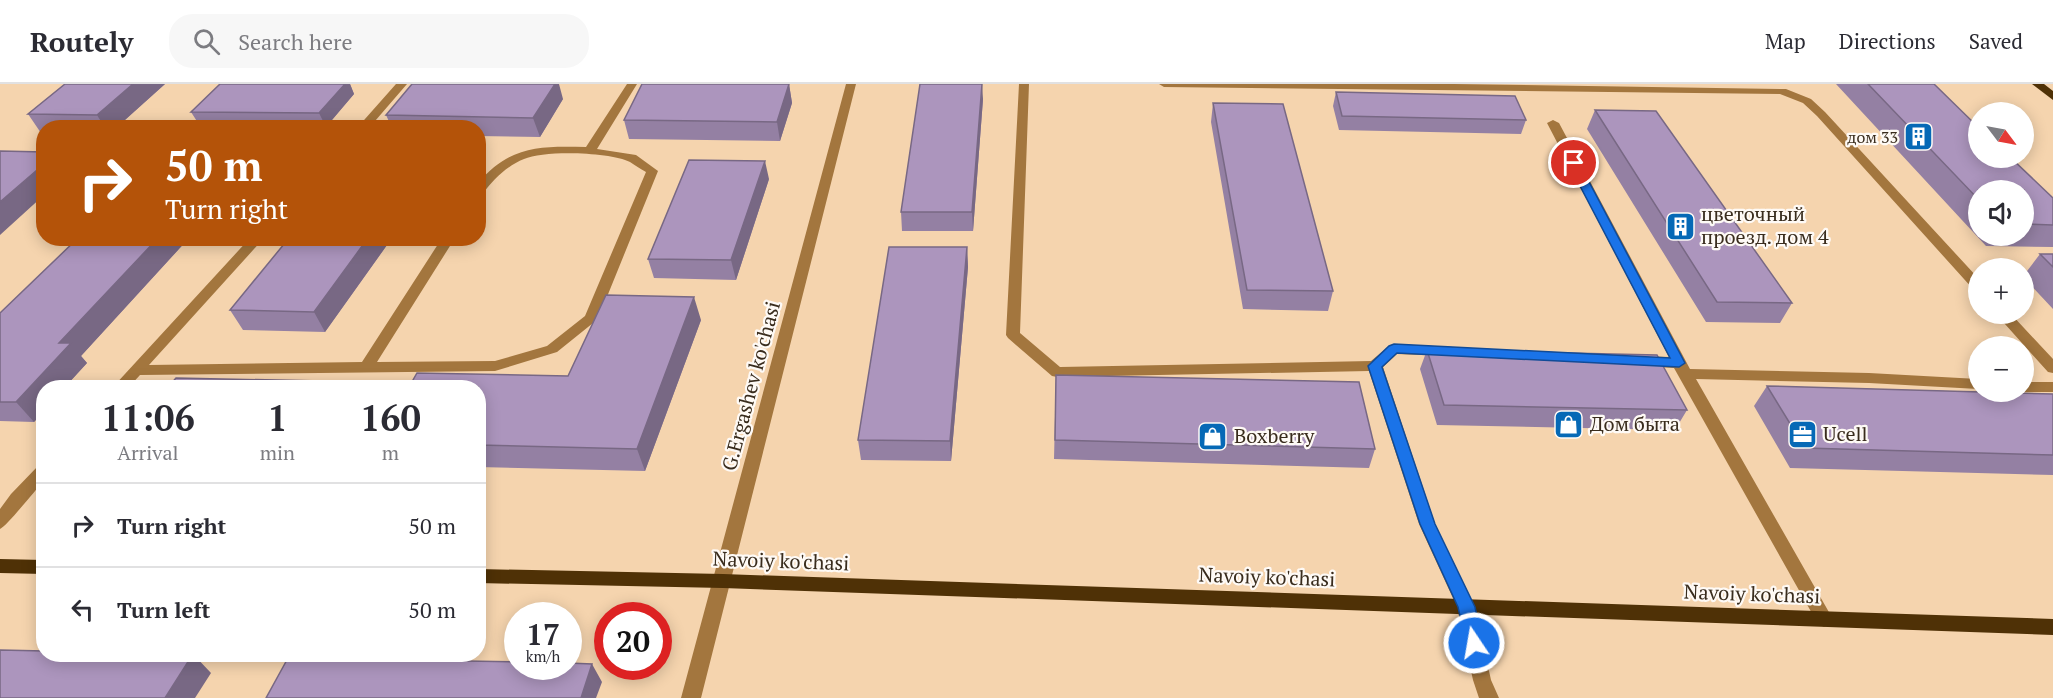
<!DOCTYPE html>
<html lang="en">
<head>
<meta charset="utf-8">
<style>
	:root { --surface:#fff; --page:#f7f7f7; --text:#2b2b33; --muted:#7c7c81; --line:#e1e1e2 }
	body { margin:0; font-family:"PT Serif",serif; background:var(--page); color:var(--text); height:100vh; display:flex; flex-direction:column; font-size:22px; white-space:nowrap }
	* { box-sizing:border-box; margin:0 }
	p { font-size:20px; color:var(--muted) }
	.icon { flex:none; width:33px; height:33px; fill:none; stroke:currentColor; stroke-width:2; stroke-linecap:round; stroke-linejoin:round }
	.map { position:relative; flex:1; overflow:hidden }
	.side { position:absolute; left:36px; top:296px; width:450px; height:282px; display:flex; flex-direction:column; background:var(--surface); border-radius:24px; box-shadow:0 3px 15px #0003 }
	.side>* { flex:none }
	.guide { position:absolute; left:36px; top:36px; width:450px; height:126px; border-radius:24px; box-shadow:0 3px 15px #0003; background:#b45309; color:#fff; overflow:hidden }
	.needle { width:39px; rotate:122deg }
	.controls { position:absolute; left:1968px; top:18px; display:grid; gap:12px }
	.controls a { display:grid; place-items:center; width:66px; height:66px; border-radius:50%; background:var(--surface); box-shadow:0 3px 15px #0003; font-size:30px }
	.speed { position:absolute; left:504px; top:518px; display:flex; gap:12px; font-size:30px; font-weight:700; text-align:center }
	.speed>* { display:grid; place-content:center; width:78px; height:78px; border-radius:50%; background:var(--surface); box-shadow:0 3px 15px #0003; line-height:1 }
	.speed small { font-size:15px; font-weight:400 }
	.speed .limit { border:9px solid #d22; background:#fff; color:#111 }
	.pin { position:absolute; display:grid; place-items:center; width:51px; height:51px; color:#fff; margin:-26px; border:3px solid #fff; border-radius:50%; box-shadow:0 2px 6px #0007 }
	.me { position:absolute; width:66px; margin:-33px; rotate:348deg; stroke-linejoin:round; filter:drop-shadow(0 0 4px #0008) }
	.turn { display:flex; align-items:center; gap:21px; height:126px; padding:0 30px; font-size:27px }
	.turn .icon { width:78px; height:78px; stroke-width:2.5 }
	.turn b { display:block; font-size:42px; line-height:51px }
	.eta { display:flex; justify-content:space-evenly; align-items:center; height:102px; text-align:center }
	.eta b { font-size:36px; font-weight:700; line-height:42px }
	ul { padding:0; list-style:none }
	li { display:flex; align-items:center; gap:18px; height:84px; padding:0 30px; border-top:2px solid var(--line) }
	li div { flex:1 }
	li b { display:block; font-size:22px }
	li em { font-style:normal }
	header { display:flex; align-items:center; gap:36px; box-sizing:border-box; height:84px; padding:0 30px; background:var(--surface); border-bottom:2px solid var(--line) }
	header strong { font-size:28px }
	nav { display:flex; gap:33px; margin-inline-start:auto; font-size:21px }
	.search { width:420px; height:54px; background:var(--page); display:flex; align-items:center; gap:15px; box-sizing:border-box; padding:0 21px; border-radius:24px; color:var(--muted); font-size:22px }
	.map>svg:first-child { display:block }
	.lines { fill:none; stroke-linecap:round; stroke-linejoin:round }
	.minor { fill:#a3763e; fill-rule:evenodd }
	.major { fill:#4f3106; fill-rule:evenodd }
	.wall { fill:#9480a3; fill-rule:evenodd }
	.shaded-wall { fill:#786884 }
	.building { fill:#ac95bd; stroke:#786884; stroke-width:1.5 }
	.route { fill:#1a73e8; stroke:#114b97; stroke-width:1.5 }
	.labels { text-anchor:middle; stroke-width:4.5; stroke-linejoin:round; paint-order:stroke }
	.far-poi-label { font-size:16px; fill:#392c1d; stroke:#fefaf6; text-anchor:end }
	.poi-label { font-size:20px; fill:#392c1d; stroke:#fefaf6; text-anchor:start }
	.street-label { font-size:20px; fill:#392c1d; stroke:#fefaf6 }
</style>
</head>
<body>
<header>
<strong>Routely</strong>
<div class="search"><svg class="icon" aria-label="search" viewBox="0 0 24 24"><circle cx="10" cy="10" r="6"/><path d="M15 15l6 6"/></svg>Search here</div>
<nav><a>Map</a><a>Directions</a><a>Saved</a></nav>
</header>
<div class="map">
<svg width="2053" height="614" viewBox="0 0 2053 614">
	<rect width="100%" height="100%" fill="#f5d4ae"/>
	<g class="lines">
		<!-- minor -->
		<path class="minor" d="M396,0H407L369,44H357Z
			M627,0H637L597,65L636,71L658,87L598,235L557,268L495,287L140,291L129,303H113L250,154H264L149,281L362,278L442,154H455L377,278L495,277L547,262L585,232L646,88C640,85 635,81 630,78C610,68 544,66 524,75C507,82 493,95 482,111L478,112V99C510,61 541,62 586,63Z
			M846,0H856L701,614H681Z
			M1019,0H1029L1020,249L1060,283L1371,277L1389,262L1394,260L1450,264L1452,267L1450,270L1445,272L1397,270L1383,283L1435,440L1475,523L1491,596L1499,614H1479L1473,596L1457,523L1419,440L1369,287L1057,293L1052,292L1008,254L1006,251Z
			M1159,0H1454L1786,5L1811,15L1825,28L1978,194V206L1973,205L1817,32L1803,19L1780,10L1164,3Z
			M1553,36L1559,39L1690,285L1869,289L1978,295V305L1869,299L1696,295L1830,530L1833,535L1830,540L1824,543L1818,540L1674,284L1640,282L1633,277L1640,272L1669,273L1547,39Z
			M1996,230H2011L2053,275V289L2048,288Z
			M2024,298H2053V308H2021H2024Z
			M44,380V397C35,406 7,442 0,445V425L11,410L38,382Z"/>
		<!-- major -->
		<path class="major" d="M2032,0H2044L2053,7V16Z
			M0,475L44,476V490L0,489Z
			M478,485L723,490L2053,535V551L723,504L478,499Z"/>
	</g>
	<!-- wall -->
	<path class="wall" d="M65,0H165L116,44H44V49H41L28,30Z
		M220,0H350L354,10L326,43L200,42L191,28Z
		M789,0L792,19L780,57L629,55L624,36Z
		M1836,0H1934L2053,141V163L1986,162ZM1978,106H2024V152H1978Z
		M1336,8L1526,36L1521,50L1339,46L1333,22Z
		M563,15L540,53L478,52V44H392L386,31Z
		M983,15L973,147H902L901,128Z
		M1213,19L1333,207L1328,227L1243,225L1211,38Z
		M1595,26L1792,219L1780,239L1706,238L1587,45Z
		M769,95L736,196L654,194L648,175Z
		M78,154H189L81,272L87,279L65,303H44V327L34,338L0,337V229Z
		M289,154H392L325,248L243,246L230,226Z
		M967,163L968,183L951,377L861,376L858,356Z
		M2040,170H2053V225L2024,194V191Z
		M701,236L645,387L478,383V303L568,292Z
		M1427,266L1687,326L1675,346L1437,341L1420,285Z
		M1056,291L1375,365L1369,384L1054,375Z
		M1767,302L2053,310V391L1790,384L1754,322Z"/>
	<!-- shaded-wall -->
	<path class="shaded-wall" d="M133,0H165L116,44H105L97,31Z
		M345,0H350L354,10L326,43L319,29Z
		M555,0H559L563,15L540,53L533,34Z
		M789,0L792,19L780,57L777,38Z
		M982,0L983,15L973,147L972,128Z
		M765,77L769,95L736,196L731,176Z
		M44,80V111L0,151V118Z
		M158,154H189L81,272L87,279L65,303H44V327L34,338L16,318L59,259Z
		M368,154H392L325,248L314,228Z
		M967,163L968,183L951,377L950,357Z
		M694,213L701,236L645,387L637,365Z
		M369,298L372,303H366Z
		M193,570L211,589L195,614H165Z
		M592,580L602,598L596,614H581Z"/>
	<!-- building -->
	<path class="building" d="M65,0H133L97,31L28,30Z
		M220,0H345L319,29L191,28Z
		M412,0H555L533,34L386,31Z
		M642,0H789L777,38L624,36Z
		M920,0H982L972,128H901Z
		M1868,0H1934L1978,43V74H2011L2053,114V141L2024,140V106H1978V115Z
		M1336,8L1515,12L1526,36L1342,32Z
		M1213,19L1283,20L1333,207L1247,206Z
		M1595,26L1656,27L1792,219L1717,218Z
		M0,67L44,68V80L0,118Z
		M689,76L765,77L731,176L648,175Z
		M78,154H158L59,259H71L16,318H0V229Z
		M289,154H368L314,228L230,226Z
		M889,163H967L950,357L858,356Z
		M2040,170H2053V183Z
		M606,211L694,213L637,365L478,361V303H409L417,289L568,292Z
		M1427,266L1657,271L1687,326L1444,321Z
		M1056,291L1359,298L1375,365L1055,356Z
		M176,294L369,298L366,303H168Z
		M1767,302L2053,310V371L1805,364Z
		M0,566L44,567V570H193L165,614H0Z
		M288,574L518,578V582H568V579L592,580L581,614H266Z"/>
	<!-- route -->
	<path class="route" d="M1574,76L1579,79L1685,279L1679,283L1397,269L1382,283L1435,440L1475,523L1483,559L1480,564L1474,566L1468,564L1466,559L1458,523L1420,440L1368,282L1389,262L1394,260L1670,274L1568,79Z"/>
	<!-- icons -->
	<defs>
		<symbol id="building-square" viewBox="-11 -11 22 22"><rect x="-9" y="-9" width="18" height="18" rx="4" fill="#0669b6" stroke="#fefaf6"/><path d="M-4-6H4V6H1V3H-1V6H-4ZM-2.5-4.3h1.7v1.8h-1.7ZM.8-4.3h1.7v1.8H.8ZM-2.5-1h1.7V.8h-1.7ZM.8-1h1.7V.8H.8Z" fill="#fff"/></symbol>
		<symbol id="shop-square" viewBox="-11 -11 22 22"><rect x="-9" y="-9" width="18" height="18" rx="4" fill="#0669b6" stroke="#fefaf6"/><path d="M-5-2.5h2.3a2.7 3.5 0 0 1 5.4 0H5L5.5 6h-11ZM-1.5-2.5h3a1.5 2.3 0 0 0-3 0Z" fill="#fff"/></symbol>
		<symbol id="office-square" viewBox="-11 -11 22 22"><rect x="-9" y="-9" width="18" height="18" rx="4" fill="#0669b6" stroke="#fefaf6"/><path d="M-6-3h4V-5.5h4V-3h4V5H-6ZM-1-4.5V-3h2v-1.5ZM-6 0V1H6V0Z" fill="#fff"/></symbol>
	</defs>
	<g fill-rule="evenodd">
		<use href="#building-square" x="1902" y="36" width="33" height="33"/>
		<use href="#building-square" x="1664" y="126" width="33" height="33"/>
		<use href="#shop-square" x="1552" y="324" width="33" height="33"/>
		<use href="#office-square" x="1786" y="334" width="33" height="33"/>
		<use href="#shop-square" x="1196" y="336" width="33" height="33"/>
	</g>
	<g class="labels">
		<!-- far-poi labels -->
		<g class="far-poi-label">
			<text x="1898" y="59">дом 33</text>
		</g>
		<!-- poi labels -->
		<g class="poi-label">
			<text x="1701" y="137">цветочный<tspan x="1701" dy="23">проезд. дом 4</tspan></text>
			<text x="1590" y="347">Дом быта</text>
			<text x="1823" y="357">Ucell</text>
			<text x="1234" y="359">Boxberry</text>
		</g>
		<!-- street labels -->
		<g class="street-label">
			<text transform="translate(751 302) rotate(-75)" y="7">G.Ergashev ko'chasi</text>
			<text transform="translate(781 477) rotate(2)" y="7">Navoiy ko'chasi</text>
			<text transform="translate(1267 493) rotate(2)" y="7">Navoiy ko'chasi</text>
			<text transform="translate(1752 510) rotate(2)" y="7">Navoiy ko'chasi</text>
		</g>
	</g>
</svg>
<div class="controls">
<a><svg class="needle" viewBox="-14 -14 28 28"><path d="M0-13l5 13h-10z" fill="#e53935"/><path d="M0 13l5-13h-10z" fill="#7c7c81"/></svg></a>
<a><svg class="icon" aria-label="sound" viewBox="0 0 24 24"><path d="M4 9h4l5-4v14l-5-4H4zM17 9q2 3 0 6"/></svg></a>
<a>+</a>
<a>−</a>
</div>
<div class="speed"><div>17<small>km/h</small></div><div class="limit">20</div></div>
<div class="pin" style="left:1574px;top:79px;background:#d93025"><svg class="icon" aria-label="arrive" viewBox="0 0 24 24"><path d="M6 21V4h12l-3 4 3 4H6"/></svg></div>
<svg class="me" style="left:1474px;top:559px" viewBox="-20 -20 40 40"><circle r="17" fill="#1a73e8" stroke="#fff" stroke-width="3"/><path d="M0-11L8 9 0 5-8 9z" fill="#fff"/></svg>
<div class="guide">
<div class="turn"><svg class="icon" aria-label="right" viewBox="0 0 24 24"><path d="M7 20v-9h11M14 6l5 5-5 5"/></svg><div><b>50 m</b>Turn right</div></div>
</div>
<section class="side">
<div class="eta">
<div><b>11:06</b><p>Arrival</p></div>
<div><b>1</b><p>min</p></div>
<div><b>160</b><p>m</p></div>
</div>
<ul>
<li><svg class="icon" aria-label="right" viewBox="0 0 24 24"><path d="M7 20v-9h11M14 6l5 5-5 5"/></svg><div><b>Turn right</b></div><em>50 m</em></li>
<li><svg class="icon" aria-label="left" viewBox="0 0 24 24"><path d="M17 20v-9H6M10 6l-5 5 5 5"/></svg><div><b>Turn left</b></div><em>50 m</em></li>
</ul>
</section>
</div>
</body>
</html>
